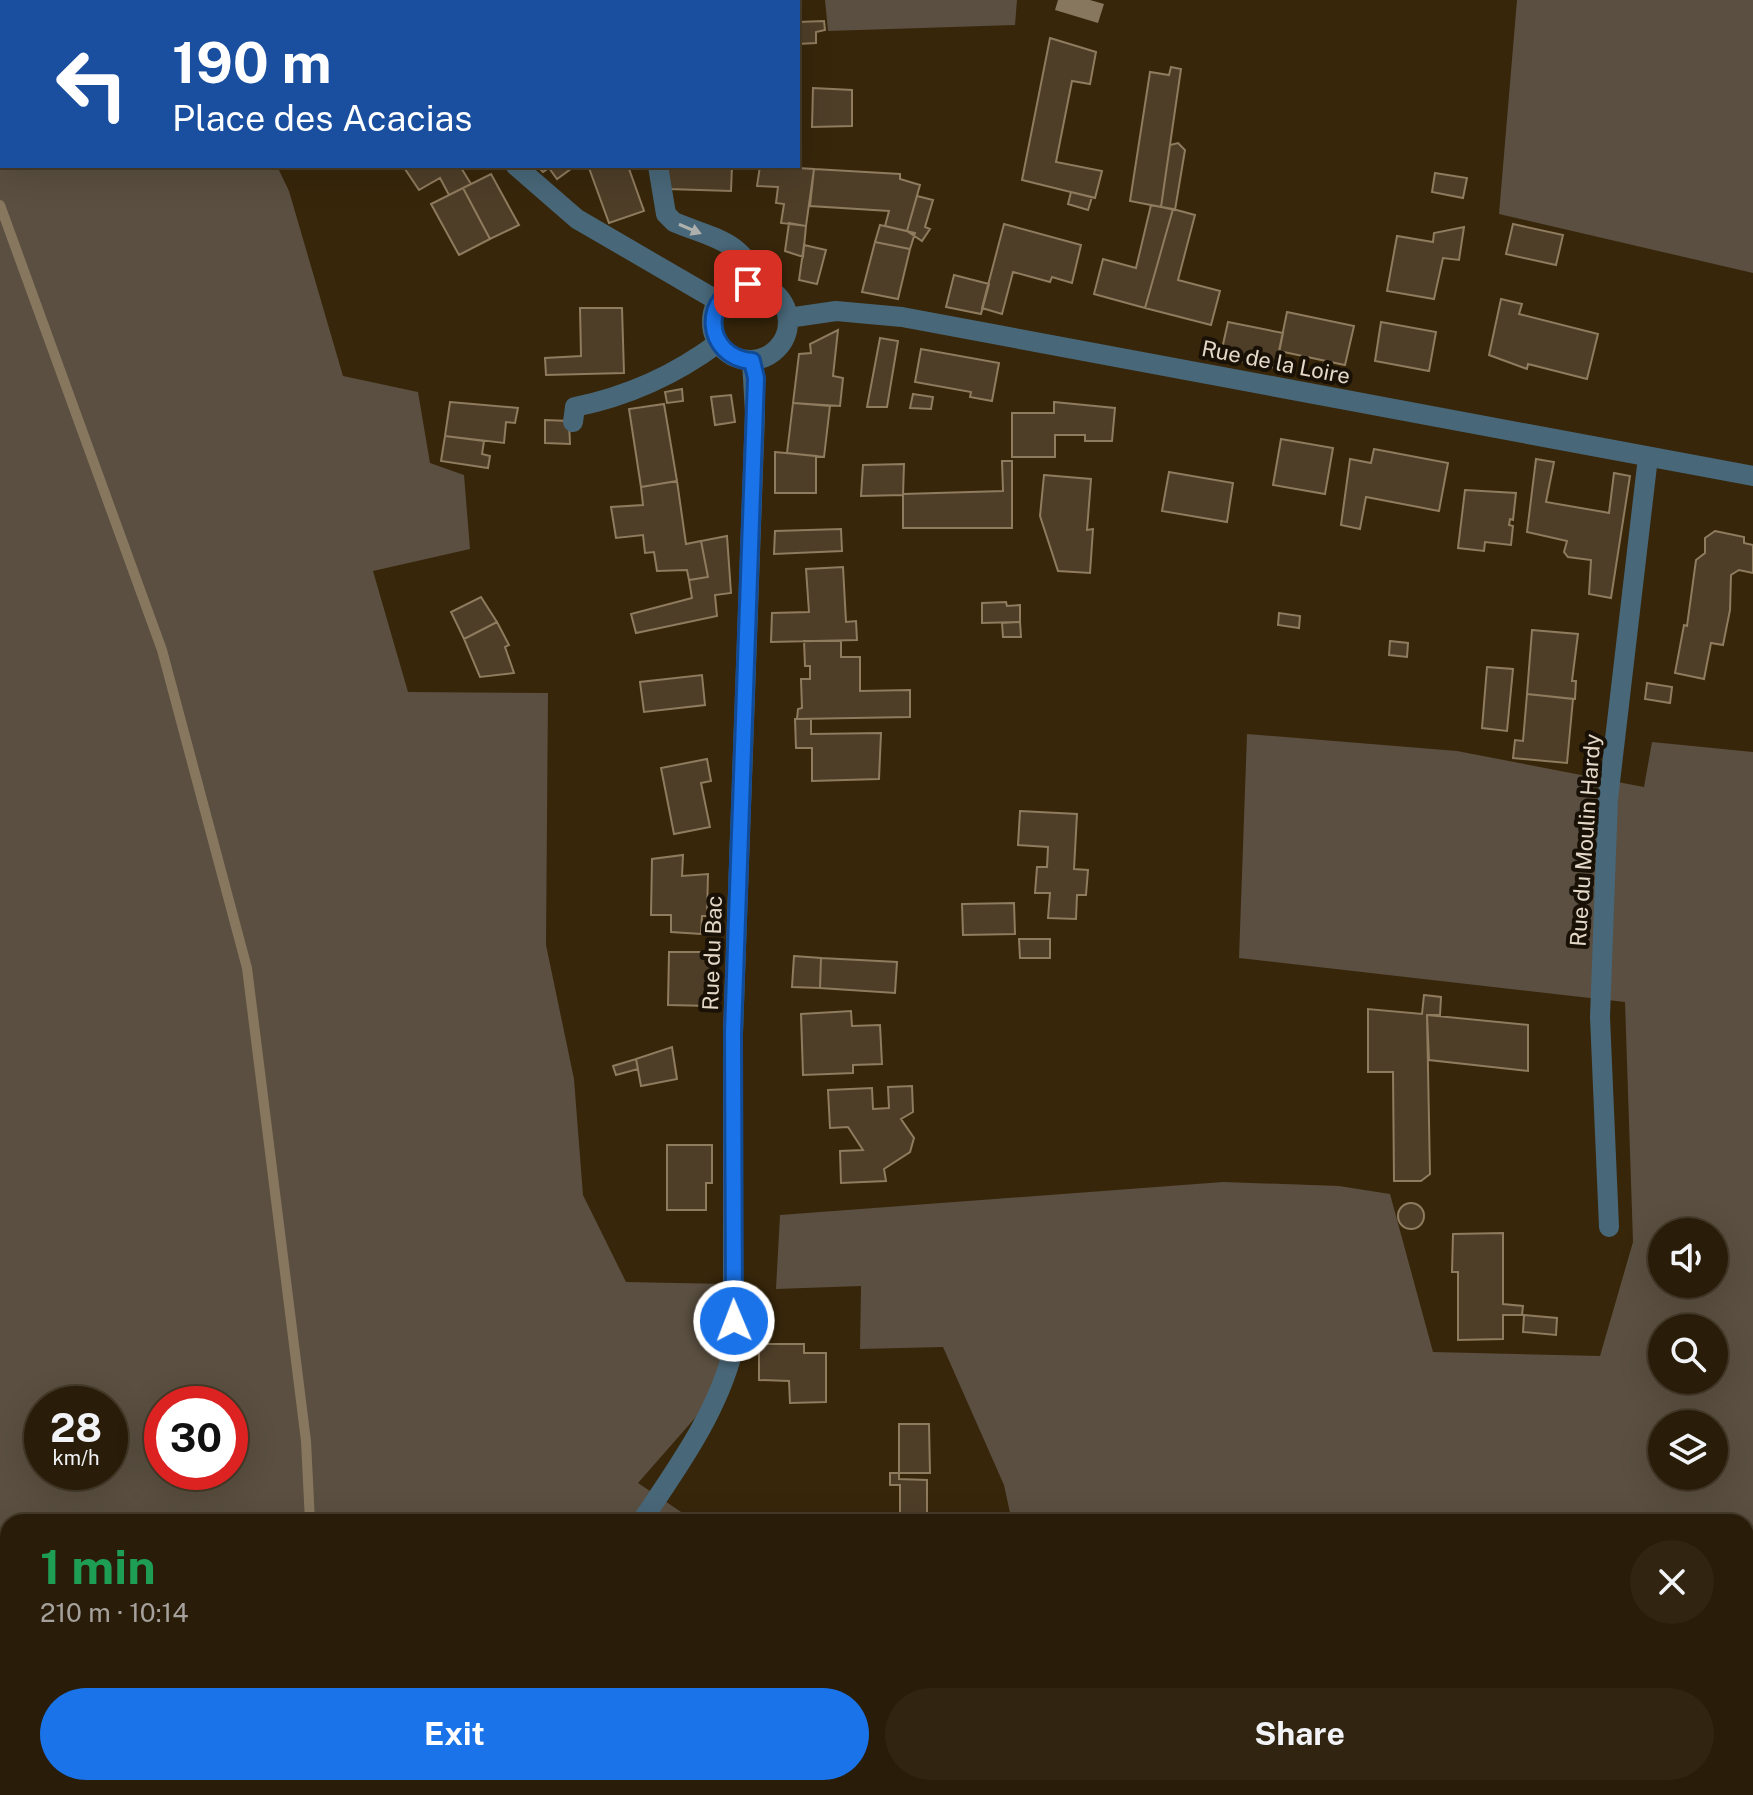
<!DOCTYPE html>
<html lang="en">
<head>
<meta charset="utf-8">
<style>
	:root { --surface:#291c08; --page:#312512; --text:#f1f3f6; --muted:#a5a19c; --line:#453a29; --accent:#1a73e8 }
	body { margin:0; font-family:"Public Sans",sans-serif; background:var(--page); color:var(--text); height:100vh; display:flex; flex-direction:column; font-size:30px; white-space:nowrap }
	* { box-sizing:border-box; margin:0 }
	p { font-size:26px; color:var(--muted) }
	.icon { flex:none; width:44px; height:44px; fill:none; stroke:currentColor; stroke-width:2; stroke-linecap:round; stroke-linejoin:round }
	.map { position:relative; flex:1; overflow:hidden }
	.sheet { position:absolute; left:0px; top:1514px; width:1754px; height:282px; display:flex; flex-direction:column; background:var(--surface); border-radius:24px 24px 0 0; box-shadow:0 8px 32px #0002,0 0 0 2px var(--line) }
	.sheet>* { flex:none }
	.hud { position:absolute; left:0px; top:0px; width:800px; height:168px; box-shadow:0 8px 32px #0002,0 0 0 2px var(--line); background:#1a4fa0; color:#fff; overflow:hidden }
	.tools { position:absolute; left:1648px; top:1218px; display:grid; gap:16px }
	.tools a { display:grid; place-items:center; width:80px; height:80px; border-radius:50%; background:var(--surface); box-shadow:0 8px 32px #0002,0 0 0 2px var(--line); font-size:40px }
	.speed { position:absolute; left:24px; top:1386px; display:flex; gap:16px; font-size:40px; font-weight:700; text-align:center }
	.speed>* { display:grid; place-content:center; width:104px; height:104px; border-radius:50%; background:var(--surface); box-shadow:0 8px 32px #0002,0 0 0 2px var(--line); line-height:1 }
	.speed small { font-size:20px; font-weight:400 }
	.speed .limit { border:12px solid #d22; background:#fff; color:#111 }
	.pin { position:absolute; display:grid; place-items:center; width:68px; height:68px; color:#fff; margin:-34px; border-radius:16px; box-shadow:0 4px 12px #0006 }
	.me { position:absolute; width:88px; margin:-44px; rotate:359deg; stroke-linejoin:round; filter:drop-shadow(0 0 6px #0008) }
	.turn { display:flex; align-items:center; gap:28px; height:168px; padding:0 40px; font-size:36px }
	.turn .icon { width:104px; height:104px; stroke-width:2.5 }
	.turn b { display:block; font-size:56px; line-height:68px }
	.round { display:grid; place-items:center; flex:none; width:84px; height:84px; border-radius:42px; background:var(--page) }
	.overview { display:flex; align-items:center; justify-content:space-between; height:136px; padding:0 40px }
	h1 { font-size:48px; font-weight:700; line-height:60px; color:#1e9e55 }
	.primary-button { display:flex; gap:16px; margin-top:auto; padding:16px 40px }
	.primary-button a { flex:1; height:92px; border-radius:48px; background:var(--accent); color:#fff; font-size:32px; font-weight:700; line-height:92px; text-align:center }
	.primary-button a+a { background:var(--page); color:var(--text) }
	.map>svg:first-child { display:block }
	.green { fill:#5a4f40; fill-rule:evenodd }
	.water { fill:#87775f }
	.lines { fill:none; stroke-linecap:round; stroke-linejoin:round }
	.stream { stroke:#87775f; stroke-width:10 }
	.building { fill:#4e3e28; stroke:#8f7b5e; stroke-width:2 }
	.minor { stroke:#486778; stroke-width:20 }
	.oneway { fill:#adb0ad }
	.route-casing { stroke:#114b97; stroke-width:20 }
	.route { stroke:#1a73e8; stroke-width:14 }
	.labels { text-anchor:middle; stroke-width:8; stroke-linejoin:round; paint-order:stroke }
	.street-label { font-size:22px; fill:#e4d8c9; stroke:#191106 }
</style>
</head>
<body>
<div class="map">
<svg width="1753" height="1795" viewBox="0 0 1753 1795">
	<rect width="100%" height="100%" fill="#37260a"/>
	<!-- green -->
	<path class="green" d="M0,0H196L2,2V166H277L289,191L343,376L418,392L430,463L464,475L470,549L373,571L408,692L548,693L546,945L574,1079L583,1195L626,1282L727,1284L724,1385L638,1483L696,1522H8V1788H1746V1522H1012L1004,1485L943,1347L860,1349L861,1286L776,1289L780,1215L1223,1182L1339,1186L1390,1194L1433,1352L1600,1356L1633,1242L1625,1002L1239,958L1247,734L1457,751L1644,787L1652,742L1753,752V1795H0ZM1662,1232H1714V1284H1662ZM1662,1328H1714V1380H1662ZM42,1404H110V1472H42ZM162,1404H230V1472H162ZM1662,1424H1714V1476H1662Z
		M825,0H1017L1015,25L828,31Z
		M1517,0H1753V273L1499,214Z"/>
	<!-- water -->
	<path class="water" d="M1058,0H1090L1104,4L1098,23L1055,10Z"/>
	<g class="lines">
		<!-- stream -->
		<path class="stream" d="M0,205L162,650L247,968L306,1441L310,1522
			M280,1795L283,1788"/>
	</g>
	<!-- building -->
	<path class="building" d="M824,21L825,30L816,32V43L798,44V22Z
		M1050,38L1096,52L1090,84L1072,81L1056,162L1102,171L1095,198L1022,180Z
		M1171,67L1181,69L1161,207L1130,201L1150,72L1169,75Z
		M813,88L852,90V126L812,127Z
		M1178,143L1185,150L1175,210L1161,207L1170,145Z
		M403,166H460L471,184L449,195L440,178L419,190Z
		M537,166H575L557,179L549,168L543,172Z
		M628,166L644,211L609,223L589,168Z
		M662,166H732L731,191L668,189Z
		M760,166L814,169L806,226L781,223L784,204L776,203L778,187L757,186Z
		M814,169L900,174V179L920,185L907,231L885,226L889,211L810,206Z
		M1435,173L1467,178L1463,198L1432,192Z
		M491,174L519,225L490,239L463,188Z
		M463,188L490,239L459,255L431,204Z
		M1071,192L1092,197L1088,210L1068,204Z
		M917,196L933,200L925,227L930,229L922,241L907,231Z
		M1151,205L1173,209L1145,308L1094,294L1103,259L1136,268Z
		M1173,209L1195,215L1178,280L1220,291L1211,325L1145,308Z
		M789,223L806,226L803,257L785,251Z
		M1004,224L1081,245L1072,283L1052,277L1050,282L1013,272L1002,314L982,308Z
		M1513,224L1563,235L1556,265L1506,254Z
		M880,225L915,233L910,249L875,242Z
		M1464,227L1459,260L1443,258L1434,299L1387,291L1397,236L1433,242L1434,233Z
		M875,242L910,249L898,299L862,292Z
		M804,245L826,250L817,284L799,280Z
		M954,275L989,284L981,314L946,307Z
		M1501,299L1522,304L1519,314L1598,334L1587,379L1528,364L1527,369L1489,355Z
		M580,308H622L624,373L546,375L545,358L581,356Z
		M1287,312L1354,326L1345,365L1279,351Z
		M1228,322L1283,333L1276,368L1220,358Z
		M1381,322L1436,332L1429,371L1375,361Z
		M838,330L833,376L843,378L840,406L793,403L799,354L811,353L810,344Z
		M880,338L898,341L887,407H867Z
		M921,349L999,363L992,401L970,397L971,392L915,382Z
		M682,389L683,401L667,403L665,392Z
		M913,394L933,397L931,409L910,408Z
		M731,395L735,422L715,425L711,397Z
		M450,402L518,408L515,423L506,422L504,443L445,436Z
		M1054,402L1115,408L1112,441H1085V435H1055V457H1012V413H1054Z
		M793,403L830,406L824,457L787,453Z
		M664,404L677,481L641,487L629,409Z
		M545,420L569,421L570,444L545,443Z
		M445,436L484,441L482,454L490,456L488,468L441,461Z
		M1281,439L1333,448L1325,494L1273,485Z
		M1374,449L1448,463L1439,511L1366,497L1360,529L1341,525L1350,459L1371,463Z
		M775,452L816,456V493H775Z
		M1536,459L1554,462L1546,502L1604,512L1609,513L1614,473L1630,476L1611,598L1589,594L1591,560L1568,557L1564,552L1567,541L1527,532Z
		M1002,461H1012V528H903V494L1003,491Z
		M904,464L903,495L861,496L863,465Z
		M1169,472L1233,483L1227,522L1162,511Z
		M1044,475L1091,479L1087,530L1093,529L1090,573L1058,571L1040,516Z
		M677,481L686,544L701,541L708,577L689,580L687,570L657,571L654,552L645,553L643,535L616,538L611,507L643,505L641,487Z
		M1465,490L1516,493L1513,520L1510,519L1509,525L1513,526L1511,545L1485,542L1484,551L1458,548Z
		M841,529L842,551L774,554L775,531Z
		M1715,531L1744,537V543L1753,545V573L1739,570L1731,575L1730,610L1723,645L1711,643L1704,679L1675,673L1684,625L1687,626L1696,560L1705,553V538Z
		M727,536L731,593L715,595L717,616L636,633L631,614L692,598L689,580L708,577L701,541Z
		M843,567L846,622L856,621L857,640L771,642L772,613L809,612L806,569Z
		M481,597L497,622L464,639L451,612Z
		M1006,602L1007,606L1020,605V622L982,623V603Z
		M1279,613L1300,616L1299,628L1278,625Z
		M497,622L509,645L505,647L514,673L480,677L464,639Z
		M1020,622L1021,637H1003L1002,623Z
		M1532,630L1578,634L1572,681H1576L1575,699L1527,694Z
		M804,641H841V657H860V691L910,690V717L797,719L798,709L802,708L801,679H810V666H805Z
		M1390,641L1408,643L1407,657L1389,655Z
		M1487,667L1513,669L1507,731L1482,728Z
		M702,675L705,705L644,712L640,682Z
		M1647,683L1672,687L1670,703L1645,699Z
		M1527,694L1573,699L1567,763L1513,758L1515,740L1523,741Z
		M795,719H811V734L881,733L879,779L812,781V748H796Z
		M707,759L711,781L701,783L710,827L674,834L661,768Z
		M1020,811L1077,814L1074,869L1088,870L1086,895H1077L1076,919L1048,918L1050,893H1035L1037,867H1047L1048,847L1018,845Z
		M683,855L682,876L708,874L707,916H702L701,934L671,932V915H651L652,859Z
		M1014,903L1015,934L963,935L962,904Z
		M1019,939H1050V958H1020Z
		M669,952H712L711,1006L668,1005Z
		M794,956L821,958L820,988L792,987Z
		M821,958L897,962L895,993L820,988Z
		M1424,995L1441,997L1440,1015H1427L1430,1174L1421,1181H1394L1393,1072H1368V1009L1422,1014Z
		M851,1011L852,1026L880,1025L882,1064L853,1065V1073L803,1075L801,1014Z
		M1427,1015L1528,1025V1071L1429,1060Z
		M672,1047L677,1079L641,1086L636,1059Z
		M636,1059L638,1069L616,1075L613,1066Z
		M912,1086L913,1112L901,1119L914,1138L910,1152L884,1169L886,1181L841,1183L840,1151L863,1150L848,1127L830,1128L828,1090L872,1088L873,1109L889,1108L888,1087Z
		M667,1145H712V1183H706V1210H667Z
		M1398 1216a13 13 0 1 1 26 0a13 13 0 1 1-26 0Z
		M1503,1233V1304L1523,1306L1522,1315H1503V1339L1458,1340V1272H1452L1453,1234Z
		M1524,1315L1557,1318L1556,1335L1523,1332Z
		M759,1344H804V1353H826V1402L790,1403L789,1381L759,1380Z
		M899,1424H929L930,1473H899Z
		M890,1473H899V1479L927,1480V1522H900V1485H890Z"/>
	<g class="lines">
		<!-- minor -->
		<path class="minor" d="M427,0V2
			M635,0L636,2
			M516,166L577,219L718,301
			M658,166L666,214L674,222C706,236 751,242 753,283
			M712 322a38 38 0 1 1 76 0a38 38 0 1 1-76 0Z
			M788,318L836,311L902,317L1753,476
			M573,422L575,407C629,396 675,375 718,343
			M1609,1227L1600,1017L1608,799L1648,457
			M641,1522C676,1470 718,1412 733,1350V1033L755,413L752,361
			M516,1795L517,1788"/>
	</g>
	<!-- one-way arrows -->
	<defs><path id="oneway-solid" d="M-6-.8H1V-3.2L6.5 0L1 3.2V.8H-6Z" transform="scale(2)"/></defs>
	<use class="oneway" href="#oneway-solid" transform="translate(690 229) rotate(23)"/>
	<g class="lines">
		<defs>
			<path id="route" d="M734,1321L733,1033L756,378L752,361C703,357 700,293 748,284"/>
		</defs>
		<!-- route casing -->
		<use href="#route" class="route-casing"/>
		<!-- route -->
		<use href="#route" class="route"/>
	</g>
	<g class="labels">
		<!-- street labels -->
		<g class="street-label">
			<text transform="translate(1276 362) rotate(11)" y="8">Rue de la Loire</text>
			<text transform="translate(1585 840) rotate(-86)" y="8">Rue du Moulin Hardy</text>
			<text transform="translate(712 953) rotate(-88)" y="8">Rue du Bac</text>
		</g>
	</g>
</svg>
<div class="tools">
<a><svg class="icon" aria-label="sound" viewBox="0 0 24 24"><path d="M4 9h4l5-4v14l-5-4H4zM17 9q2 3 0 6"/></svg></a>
<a><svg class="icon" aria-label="search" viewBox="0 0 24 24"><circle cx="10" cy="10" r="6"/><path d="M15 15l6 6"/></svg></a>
<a><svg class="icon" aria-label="layers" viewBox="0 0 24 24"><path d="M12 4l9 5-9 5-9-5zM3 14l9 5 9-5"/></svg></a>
</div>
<div class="speed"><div>28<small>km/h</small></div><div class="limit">30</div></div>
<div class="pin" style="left:748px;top:284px;background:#d93025"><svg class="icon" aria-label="arrive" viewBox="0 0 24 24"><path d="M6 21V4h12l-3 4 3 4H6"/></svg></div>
<svg class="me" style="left:734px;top:1321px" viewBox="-20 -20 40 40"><circle r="17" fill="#1a73e8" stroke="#fff" stroke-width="3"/><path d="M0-11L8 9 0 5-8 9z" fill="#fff"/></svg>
<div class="hud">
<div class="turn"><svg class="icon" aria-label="left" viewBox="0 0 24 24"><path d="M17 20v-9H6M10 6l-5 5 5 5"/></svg><div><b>190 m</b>Place des Acacias</div></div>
</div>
<section class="sheet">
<div class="overview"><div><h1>1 min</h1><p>210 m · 10:14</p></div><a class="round"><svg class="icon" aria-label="close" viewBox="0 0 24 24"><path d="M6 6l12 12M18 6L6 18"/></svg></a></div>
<div class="primary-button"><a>Exit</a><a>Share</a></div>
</section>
</div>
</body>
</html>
